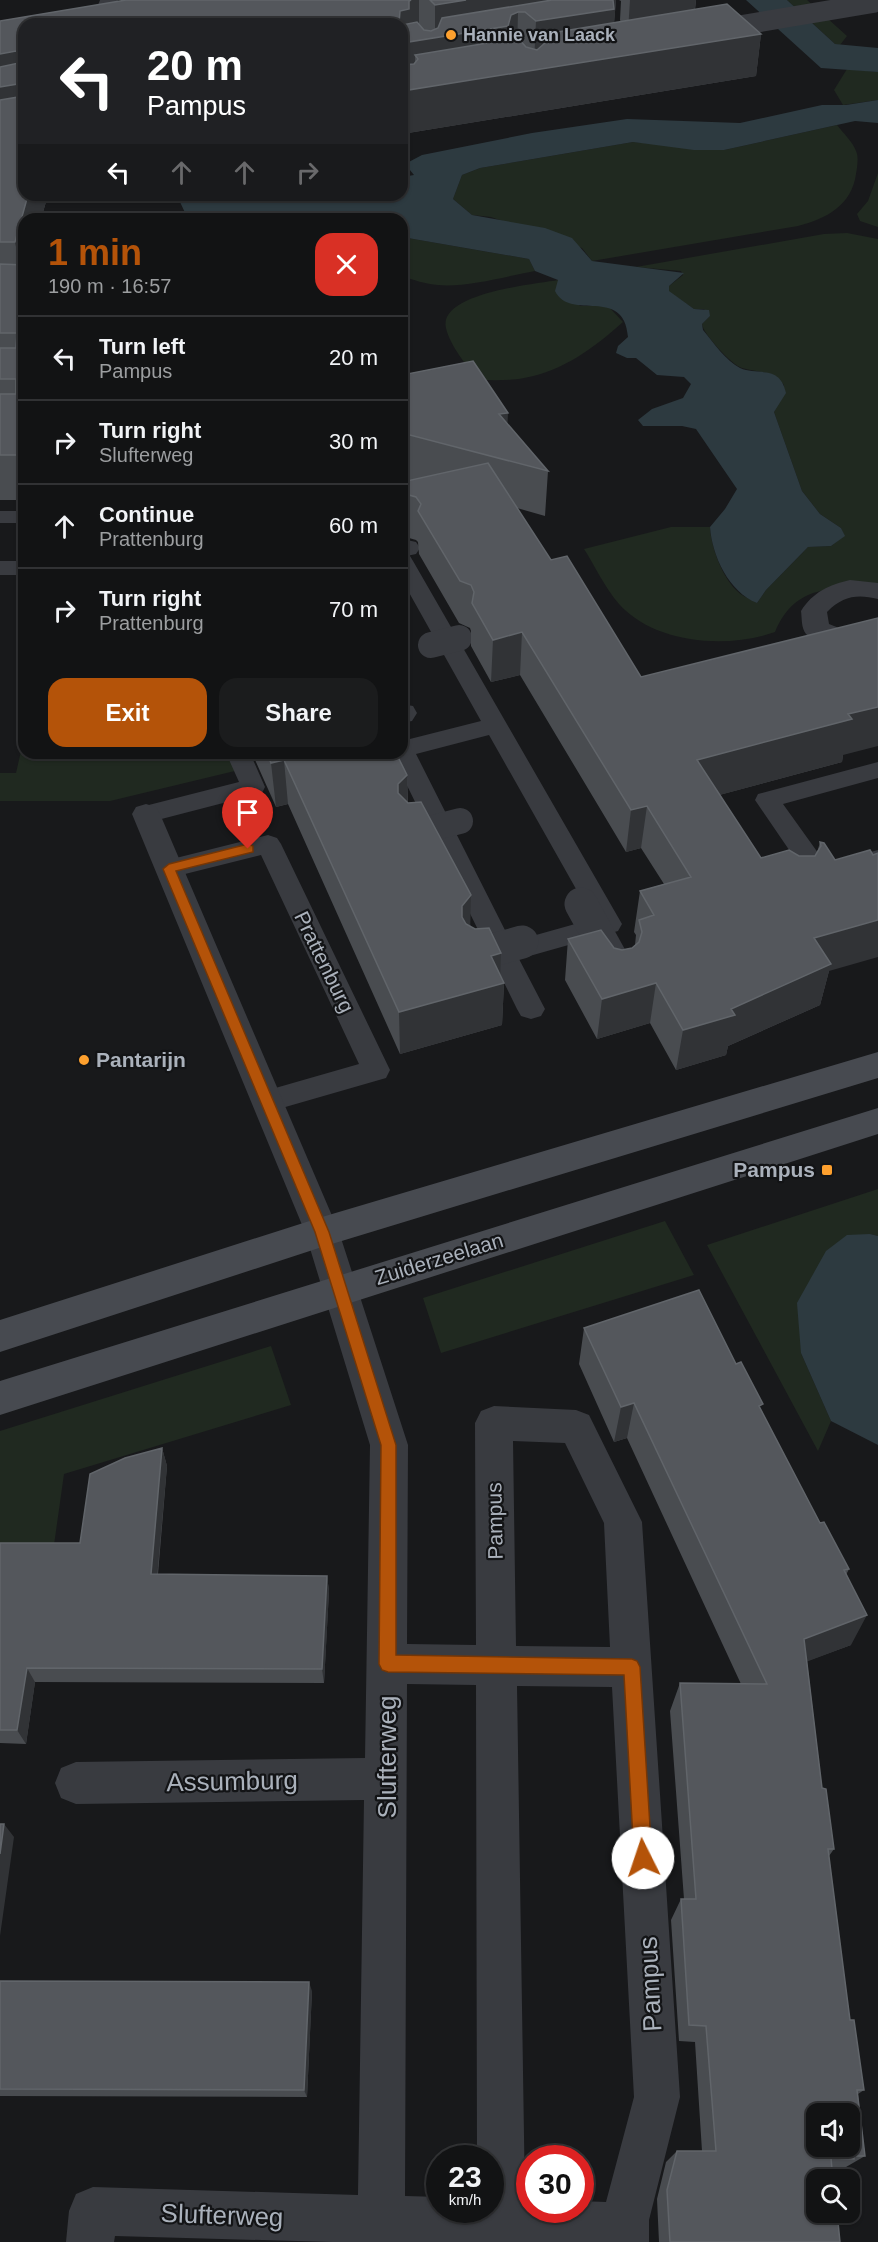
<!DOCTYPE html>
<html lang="en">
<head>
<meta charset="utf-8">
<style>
	:root { --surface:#121314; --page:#1b1c1d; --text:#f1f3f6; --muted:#9c9ea0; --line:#313234; --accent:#b45309 }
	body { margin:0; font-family:Arial,sans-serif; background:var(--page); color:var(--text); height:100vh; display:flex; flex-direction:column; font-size:22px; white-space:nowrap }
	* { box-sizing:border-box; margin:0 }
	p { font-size:20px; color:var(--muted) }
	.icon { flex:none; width:33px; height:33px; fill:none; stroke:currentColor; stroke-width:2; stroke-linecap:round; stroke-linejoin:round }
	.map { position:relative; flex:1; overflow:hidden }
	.drawer { position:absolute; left:18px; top:213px; width:390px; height:546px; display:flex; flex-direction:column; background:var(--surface); border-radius:18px; box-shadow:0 2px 4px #0004,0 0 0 2px var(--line) }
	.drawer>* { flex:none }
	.top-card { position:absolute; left:18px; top:18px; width:390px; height:183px; border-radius:18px; box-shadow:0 2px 4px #0004,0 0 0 2px var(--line); background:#202124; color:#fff; overflow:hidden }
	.fabs { position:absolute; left:806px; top:2103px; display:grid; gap:12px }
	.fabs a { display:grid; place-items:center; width:54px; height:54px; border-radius:12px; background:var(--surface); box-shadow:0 2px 4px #0004,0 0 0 2px var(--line); font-size:30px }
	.speed { position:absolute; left:426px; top:2145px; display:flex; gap:12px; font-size:30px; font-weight:700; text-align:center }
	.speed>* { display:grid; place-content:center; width:78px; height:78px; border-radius:50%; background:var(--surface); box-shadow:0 2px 4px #0004,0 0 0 2px var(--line); line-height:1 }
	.speed small { font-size:15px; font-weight:400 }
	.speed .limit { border:9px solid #d22; background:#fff; color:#111 }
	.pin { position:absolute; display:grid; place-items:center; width:51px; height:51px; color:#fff; margin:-62px -26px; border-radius:50% 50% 50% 0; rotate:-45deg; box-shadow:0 0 6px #0007 }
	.pin .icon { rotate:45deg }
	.me { position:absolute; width:66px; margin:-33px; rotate:356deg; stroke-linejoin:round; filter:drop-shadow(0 0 4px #0008) }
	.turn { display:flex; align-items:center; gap:21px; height:126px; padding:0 30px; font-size:27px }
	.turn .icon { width:78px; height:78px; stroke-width:2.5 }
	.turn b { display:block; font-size:42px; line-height:51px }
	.lanes { display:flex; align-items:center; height:57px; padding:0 30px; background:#0003; justify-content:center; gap:30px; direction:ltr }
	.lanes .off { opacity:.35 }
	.round { display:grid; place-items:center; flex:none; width:63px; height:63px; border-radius:18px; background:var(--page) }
	.headline { display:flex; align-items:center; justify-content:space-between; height:102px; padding:0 30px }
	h1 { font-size:36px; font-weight:800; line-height:45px; color:var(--accent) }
	.button { display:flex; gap:12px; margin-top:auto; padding:12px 30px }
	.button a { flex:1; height:69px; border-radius:18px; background:var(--accent); color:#fff; font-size:24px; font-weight:800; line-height:69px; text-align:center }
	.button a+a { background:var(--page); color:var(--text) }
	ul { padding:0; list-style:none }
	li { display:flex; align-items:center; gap:18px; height:84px; padding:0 30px; border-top:2px solid var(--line) }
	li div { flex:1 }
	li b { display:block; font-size:22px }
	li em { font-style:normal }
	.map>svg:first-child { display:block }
	.green { fill:#202920 }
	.water { fill:#2d3a40 }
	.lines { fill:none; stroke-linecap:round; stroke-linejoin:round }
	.lane { fill:#393b40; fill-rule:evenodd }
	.street { fill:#393b40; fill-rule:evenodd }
	.secondary { fill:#474a50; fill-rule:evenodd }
	.street-bridge-far2 { stroke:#393b40; stroke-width:20 }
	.street-bridge-far1 { stroke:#393b40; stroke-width:26 }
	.street-bridge { stroke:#393b40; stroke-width:33 }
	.wall { fill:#494c50 }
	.shaded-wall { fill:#313336 }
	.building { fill:#54575c; stroke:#61656a; stroke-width:1.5; fill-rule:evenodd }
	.route { fill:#b45309; stroke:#753606; stroke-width:1.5 }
	.poi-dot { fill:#fda02e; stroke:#131416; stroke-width:2 }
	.labels { text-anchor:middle; stroke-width:4.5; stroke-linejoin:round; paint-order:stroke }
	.far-poi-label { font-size:18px; font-weight:bold; fill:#aab1bb; stroke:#131416; text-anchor:start }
	.street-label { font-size:21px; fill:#aab1bb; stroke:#131416 }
	.poi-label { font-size:21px; font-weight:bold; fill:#aab1bb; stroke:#131416; text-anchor:start }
	.near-street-label { font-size:26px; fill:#aab1bb; stroke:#131416 }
</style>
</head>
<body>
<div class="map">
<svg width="878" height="2242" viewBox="0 0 878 2242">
	<rect width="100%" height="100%" fill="#18191b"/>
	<!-- green -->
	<path class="green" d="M787,0H807L847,36L840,45L835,44Z
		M847,69L878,72V100L843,105L834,90Z
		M837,125C843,133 853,142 856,151C859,157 857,168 856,174C852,205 826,219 798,226L592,261L582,248L491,217L472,215L453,199L462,175L480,168L633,142L724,150Z
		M878,173V227L860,221L857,214L868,201Z
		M847,233L878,239V587C832,589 796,583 775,632C727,649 655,644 619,604C605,588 595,566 584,549L671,527H710C711,547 722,576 736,590C741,596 751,599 757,603L766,590L808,547L831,546L844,536L841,528L820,514L802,491L774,412L784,385C772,370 759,373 742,368C732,365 703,334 702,324L710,316L704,309H694L669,292V286L683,275L681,271L636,267L824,234Z
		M402,237L529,259L535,271C508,276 464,288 438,285C426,284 413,280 402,276Z
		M558,280L580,306H608L623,322C594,348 563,371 524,378C509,381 492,380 477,380C467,365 450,346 446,328C438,293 536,284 558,280Z
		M24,738V753H231L239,770L110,801H0V773H16Z
		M878,1189V1236L870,1234L801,1353L831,1421L818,1451L707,1245Z
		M665,1221L694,1275L441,1353L423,1298Z
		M271,1346L291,1405L64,1474L54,1545H0V1431Z"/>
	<!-- water -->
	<path class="water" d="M746,0H787L835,44L878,48V72L821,68Z
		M878,100V123L855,121L724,150H694L633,142L480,168L462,175L453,199L472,215L545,228L572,238L592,261L684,273L669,286V291L694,309L709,310L710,316L702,324L703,330C713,342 726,361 740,368C758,376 780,364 786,393L774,412L802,491L820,514L841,528L845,536L831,546L808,547L766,590L757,603C729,592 712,556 710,527L725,509L737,489L696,429L682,426H643L638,420L652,409L683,398L691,384L684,377L657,375L636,358H627L616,353L618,346L628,337C624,285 570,322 555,291L558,280L535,271L529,259L402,237V219H188L180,202L220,195H402V177L414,175L405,164L422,155L532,133L627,119L740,123L822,105H846Z
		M870,1234L878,1236V1445L831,1421L801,1353L797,1303L826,1251L847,1235Z"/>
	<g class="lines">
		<!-- lane -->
		<path class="lane" d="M0,511H24V523H0Z
			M402,554L410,556L413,561L622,924L618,931L519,959L545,1009L541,1016L531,1019L521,1016L517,1009L391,753H402V741L481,721L402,580ZM489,735L593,919L511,942L416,754Z
			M0,561H24V575H0Z
			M226,753H250L265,787L262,793L146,823L137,820L134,814L137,808L239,782Z
			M878,762V778L783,804L826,864L878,850V868L820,884L811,882L755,800L758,794Z
			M268,835L277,838L281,844L390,1070L386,1078L268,1112L258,1109L254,1101L258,1093L359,1064L261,855L169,878L160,876L156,869L160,862Z"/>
		<!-- street -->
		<path class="street" d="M100,0H118L109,24H91Z
			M407,540L416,542L420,548L416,554L402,557V541Z
			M850,580L878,583V599C857,594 843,596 827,612L829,624L854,634L878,633V651C860,653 819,647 806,634C801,628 802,618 801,611C813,592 829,585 850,580Z
			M402,704L413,706L417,713L412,721L402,723Z
			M146,804L156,807L160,814L339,1232L408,1445L407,1644L476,1645L475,1423L481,1411L494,1406L576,1410L589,1415L642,1522L680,2097L649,2220V2242H332L115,2236L114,2242H66L69,2211L76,2194L93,2187L358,2195L364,1800L76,1804L61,1798L55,1783L61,1768L76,1762L365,1758L370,1445L305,1232L132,814L136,807ZM513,1441L565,1443L604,1523L610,1647L516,1646ZM407,1684L476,1685L477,2158H490V2210H440V2197L405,2196ZM517,1686L612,1687L634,2097L606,2202L580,2201V2210H530V2200H525Z"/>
		<!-- secondary -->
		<path class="secondary" d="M878,1052V1078L322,1247L0,1352V1320L322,1217Z
			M878,1108V1134L0,1415V1381Z"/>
		<!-- street-bridge-far2 -->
		<path class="street-bridge-far2" d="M706,31L873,3"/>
		<!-- street-bridge-far1 -->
		<path class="street-bridge-far1" d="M431,645L459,638
			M413,833L460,821"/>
		<!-- street-bridge -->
		<path class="street-bridge" d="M581,904L618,971
			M479,954L522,942"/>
	</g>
	<!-- wall -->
	<path class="wall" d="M126,0H616L614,23L621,22L620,20L621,1L619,0H696L695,10L761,34L756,76L402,134V24H24V195H48L41,219H24V500H0V21Z
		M402,375L507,424L548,471L545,516L517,508L551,560L641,677L843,755L842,762L719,795L761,858L815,856L817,853L820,842L824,843L829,971L820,1005L728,1046L726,1055L676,1070L650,1023L597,1039L565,980L568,939L622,950L632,948L635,945L636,935L634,932L640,891L664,884L641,848L626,852L520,675L491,682L471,646V631L470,628L459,623L419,554L418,542L416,540L409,538L402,526V482L411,480L402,478Z
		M252,753H387L389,757L407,775L408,803L471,927L504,983L502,1025L400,1054L288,804L276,807Z
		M584,1328L761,1410L820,1523L849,1569L846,1575L851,1645L807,1661L822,1788L834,1849L829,1856L850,2020L864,2090L858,2094L865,2156L846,2167H840L835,2170L832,2169L840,2242H659L657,2199L666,2162L677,2151H702L695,2042L679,2041L671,1920L681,1899H684L670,1711L680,1683L741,1684L627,1438L614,1442L579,1364Z
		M162,1448L167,1466L158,1574L327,1576L329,1591L324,1683L35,1682L26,1744L0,1743V1543H80Z
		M0,1981L312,1991L307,2097L0,2096Z"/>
	<!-- shaded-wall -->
	<path class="shaded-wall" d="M411,0H419V36L435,38V5L466,0H616L613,36L546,42V34L545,61L534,63L536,21L525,12H518L517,53L418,59L415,55V82L402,85V24H399L400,11Z
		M630,0H696L693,21L628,31Z
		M761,34L756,76L402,134V91Z
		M16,51L24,93L0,130V54Z
		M28,195H48L41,219H24V286L15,242Z
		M508,413L506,457L499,414Z
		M522,632L520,675L491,682L493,640Z
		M878,707V746L843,755L842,762L690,803L697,760L848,714Z
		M284,760L288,804L276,807L271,763Z
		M407,775L408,819L399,837L398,784Z
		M647,806L641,848L626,852L631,810Z
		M471,895L470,938L461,949L462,906Z
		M878,920V957L829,971L820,1005L728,1046L726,1055L676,1070L683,1030L731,1009L814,938Z
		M501,953L500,984L504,983L502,1025L400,1054L399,1012L491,956Z
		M656,983L650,1023L597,1039L602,999Z
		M634,1403L627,1438L614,1442L621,1407Z
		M162,1448L167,1466L156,1590L151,1574Z
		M327,1576L329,1591L324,1683L322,1669Z
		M867,1615L851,1645L790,1668L804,1639Z
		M27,1668L35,1682L26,1744L17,1730Z
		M4,1824L14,1837L0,1936V1854Z
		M309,1982L312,1991L307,2097L304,2090Z"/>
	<!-- building -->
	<path class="building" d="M126,0H411L409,1V9L400,11L399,23L401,24H24V195H28L15,242H0V100L18,97V84L0,87V67L19,63V53L16,51L0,54V21Z
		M430,0H466L435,5Z
		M552,0H613L614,9L536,21L525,12H518L511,15L508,26L402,43V25L417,22L424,30L431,31L438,28L442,18Z
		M727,4L761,34L402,91V65L414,64L418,59L415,55L518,38L526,47L537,50L546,42V34Z
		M0,264L24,265V455H0V394H16V379H0V348H16L17,333H0Z
		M473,361L508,413L499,414L548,471L402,433V375Z
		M488,463L551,560L567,556L641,677L878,618V707L848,714L852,719L697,760L761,858L789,850L799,856H815L821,846L820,842L824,843L835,860L870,850L873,855L878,853V920L814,938L831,964L731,1009L735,1015L683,1030L656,983L602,999L568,939L601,930L614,948L622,950L632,948L639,942L642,932L639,920L654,915L640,891L691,877L647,806L631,810L522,632L493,640L472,603L474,592L471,585L460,581L418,511L421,504L416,497L409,495L402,484V482Z
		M267,753H387L389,757L397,755L407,775L398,784V793L408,803L421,802L471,895L462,906V917L466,924L475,929L489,928L501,953L491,956L504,983L399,1012L284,760L271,763Z
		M699,1290L736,1364L741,1362L763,1404L759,1406L820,1523L824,1522L849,1569L844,1570L867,1615L804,1639L822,1788L826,1789L834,1849H828L850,2020H854L864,2090H857L865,2156H854V2159L831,2158L833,2180H816V2212H837L840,2242H670L667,2190L677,2151H716L706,2026L689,2025L681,1899H696L680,1683L767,1684L634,1403L621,1407L584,1328ZM816,2114H849V2146H816Z
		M162,1448L151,1574L327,1576L322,1669L27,1668L17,1730H0V1543H80L90,1474L125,1458Z
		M0,1824H4L0,1854Z
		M0,1981L309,1982L304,2090L0,2089Z"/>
	<!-- route -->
	<path class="route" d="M248,844L253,846V852L176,871L329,1232L396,1445V1655L632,1659L637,1661L640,1667L652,1858L649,1864L643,1867L637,1864L634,1858L624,1675L388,1672L382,1670L379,1664L381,1445L315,1232L163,869L169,864Z"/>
	<!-- markers -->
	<g class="poi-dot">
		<circle cx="451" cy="35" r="6"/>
		<circle cx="84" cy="1060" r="6"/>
		<rect x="821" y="1164" width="12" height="12" rx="3"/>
	</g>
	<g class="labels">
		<!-- far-poi labels -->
		<g class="far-poi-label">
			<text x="463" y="41">Hannie van Laack</text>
		</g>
		<!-- street labels -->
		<g class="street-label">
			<text transform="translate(324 962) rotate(64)" y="7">Prattenburg</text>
			<text transform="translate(439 1259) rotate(-17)" y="7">Zuiderzeelaan</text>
			<text transform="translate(495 1521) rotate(-91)" y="7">Pampus</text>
		</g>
		<!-- poi labels -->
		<g class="poi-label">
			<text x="96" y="1067">Pantarijn</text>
			<text x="815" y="1177" text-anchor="end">Pampus</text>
		</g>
		<!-- near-street labels -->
		<g class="near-street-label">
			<text transform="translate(387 1757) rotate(-90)" y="9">Slufterweg</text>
			<text transform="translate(232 1781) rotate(-1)" y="9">Assumburg</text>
			<text transform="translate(650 1984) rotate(-93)" y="9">Pampus</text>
			<text transform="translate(222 2215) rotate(2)" y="9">Slufterweg</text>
		</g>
	</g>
</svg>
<div class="fabs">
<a><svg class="icon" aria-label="sound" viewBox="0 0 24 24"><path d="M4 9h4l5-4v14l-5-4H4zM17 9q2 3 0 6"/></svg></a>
<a><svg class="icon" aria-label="search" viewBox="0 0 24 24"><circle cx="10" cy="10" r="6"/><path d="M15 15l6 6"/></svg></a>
</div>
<div class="speed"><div>23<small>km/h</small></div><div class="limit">30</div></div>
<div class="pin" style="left:248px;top:849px;background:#d93025"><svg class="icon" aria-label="arrive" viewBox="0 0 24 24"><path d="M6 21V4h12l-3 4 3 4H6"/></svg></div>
<svg class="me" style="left:643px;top:1858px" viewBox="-20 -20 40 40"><circle r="19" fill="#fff"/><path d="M0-13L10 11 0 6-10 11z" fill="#b45309"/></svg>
<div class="top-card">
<div class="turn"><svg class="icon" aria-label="left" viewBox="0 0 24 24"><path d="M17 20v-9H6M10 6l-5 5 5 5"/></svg><div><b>20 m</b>Pampus</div></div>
<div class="lanes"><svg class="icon" aria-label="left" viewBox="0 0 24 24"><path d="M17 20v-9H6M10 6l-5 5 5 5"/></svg><svg class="icon off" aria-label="ahead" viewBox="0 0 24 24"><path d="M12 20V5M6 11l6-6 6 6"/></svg><svg class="icon off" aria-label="ahead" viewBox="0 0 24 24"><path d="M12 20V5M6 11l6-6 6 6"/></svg><svg class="icon off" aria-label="right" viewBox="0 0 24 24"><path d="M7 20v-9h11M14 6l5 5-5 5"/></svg></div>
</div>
<section class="drawer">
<div class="headline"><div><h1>1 min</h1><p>190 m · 16:57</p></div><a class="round" style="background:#d93025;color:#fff"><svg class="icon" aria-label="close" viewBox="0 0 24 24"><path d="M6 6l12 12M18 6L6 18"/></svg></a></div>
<ul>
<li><svg class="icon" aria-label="left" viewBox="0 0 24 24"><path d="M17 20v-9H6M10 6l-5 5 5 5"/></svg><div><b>Turn left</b><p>Pampus</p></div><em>20 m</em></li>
<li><svg class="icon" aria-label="right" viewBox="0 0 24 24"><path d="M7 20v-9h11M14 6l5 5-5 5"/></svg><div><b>Turn right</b><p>Slufterweg</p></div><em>30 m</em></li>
<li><svg class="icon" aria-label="ahead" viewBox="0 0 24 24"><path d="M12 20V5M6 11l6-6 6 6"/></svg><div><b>Continue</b><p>Prattenburg</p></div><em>60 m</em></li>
<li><svg class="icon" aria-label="right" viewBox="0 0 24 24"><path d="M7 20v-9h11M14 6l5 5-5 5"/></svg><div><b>Turn right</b><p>Prattenburg</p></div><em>70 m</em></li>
</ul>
<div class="button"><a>Exit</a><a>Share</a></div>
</section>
</div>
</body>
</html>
